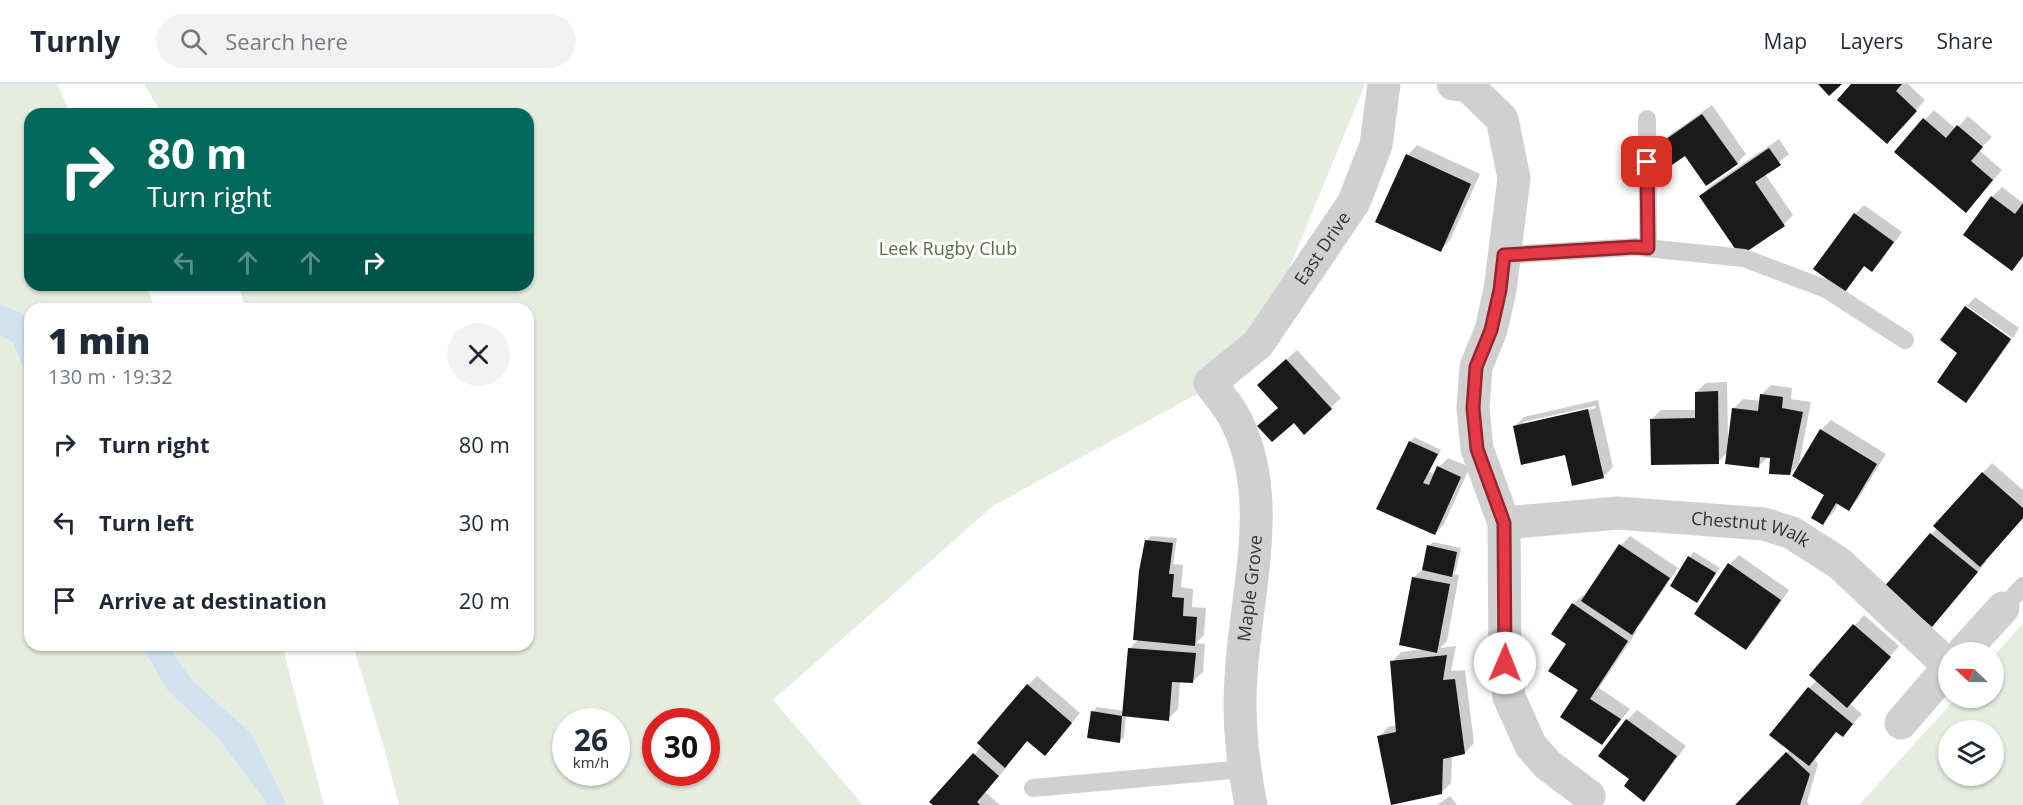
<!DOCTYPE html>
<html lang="en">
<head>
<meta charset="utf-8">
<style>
	:root { --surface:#fff; --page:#f2f2f3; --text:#1f2937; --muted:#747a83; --line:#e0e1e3 }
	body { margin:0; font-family:"Open Sans",sans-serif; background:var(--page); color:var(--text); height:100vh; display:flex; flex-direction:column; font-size:22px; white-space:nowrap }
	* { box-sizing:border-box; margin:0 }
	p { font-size:20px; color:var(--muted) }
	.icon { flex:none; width:33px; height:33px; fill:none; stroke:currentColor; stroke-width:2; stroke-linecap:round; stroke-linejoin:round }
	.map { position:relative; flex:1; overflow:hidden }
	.drawer { position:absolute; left:24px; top:219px; width:510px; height:348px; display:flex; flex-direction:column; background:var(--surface); border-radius:18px; box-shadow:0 2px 4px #0004 }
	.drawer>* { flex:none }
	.top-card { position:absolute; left:24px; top:24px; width:510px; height:183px; border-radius:18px; box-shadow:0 2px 4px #0004; background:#00695c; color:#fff; overflow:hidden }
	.needle { width:39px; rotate:292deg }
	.tools { position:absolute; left:1938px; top:558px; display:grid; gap:12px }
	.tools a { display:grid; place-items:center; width:66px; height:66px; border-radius:50%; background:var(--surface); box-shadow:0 2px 4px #0004; font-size:30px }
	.speed { position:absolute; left:552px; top:624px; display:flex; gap:12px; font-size:30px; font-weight:700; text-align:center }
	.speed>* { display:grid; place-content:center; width:78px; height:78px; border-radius:50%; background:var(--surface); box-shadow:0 2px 4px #0004; line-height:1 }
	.speed small { font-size:15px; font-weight:400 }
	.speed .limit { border:9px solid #d22; background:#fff; color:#111 }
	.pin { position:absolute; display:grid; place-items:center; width:51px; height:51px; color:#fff; margin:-26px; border-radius:12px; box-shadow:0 3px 9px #0006 }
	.me { position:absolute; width:66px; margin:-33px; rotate:1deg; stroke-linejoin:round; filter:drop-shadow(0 0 4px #0008) }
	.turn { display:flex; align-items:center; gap:21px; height:126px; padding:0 24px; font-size:27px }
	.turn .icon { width:78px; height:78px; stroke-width:2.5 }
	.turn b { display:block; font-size:42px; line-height:51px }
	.lanes { display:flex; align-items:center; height:57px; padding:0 24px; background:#0003; justify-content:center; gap:30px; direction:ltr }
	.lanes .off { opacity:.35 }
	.round { display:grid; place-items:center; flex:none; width:63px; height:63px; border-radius:32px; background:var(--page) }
	.head { display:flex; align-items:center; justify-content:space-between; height:102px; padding:0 24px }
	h1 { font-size:36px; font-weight:800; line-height:45px }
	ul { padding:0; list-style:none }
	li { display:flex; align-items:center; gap:18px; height:78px; padding:0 24px }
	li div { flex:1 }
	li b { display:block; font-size:22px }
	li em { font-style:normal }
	header { display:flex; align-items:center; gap:36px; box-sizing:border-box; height:84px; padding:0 30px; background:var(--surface); border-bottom:2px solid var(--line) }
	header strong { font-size:28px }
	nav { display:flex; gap:33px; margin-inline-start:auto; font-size:21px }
	.search { width:420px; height:54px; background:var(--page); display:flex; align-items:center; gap:15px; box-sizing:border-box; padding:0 21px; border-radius:33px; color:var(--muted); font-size:22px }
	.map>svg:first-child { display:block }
	.green { fill:#e6ecdf; fill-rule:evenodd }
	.water { fill:#cfe2ee }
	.shadow { fill:#0003; fill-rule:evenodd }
	.building { fill:#1a1a1a }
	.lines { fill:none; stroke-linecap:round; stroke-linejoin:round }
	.lane { stroke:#d0d0d0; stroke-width:18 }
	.street { stroke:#d0d0d0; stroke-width:33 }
	.route-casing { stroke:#96252e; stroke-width:15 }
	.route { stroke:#e63946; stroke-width:10 }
	.labels { text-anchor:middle; stroke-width:6; stroke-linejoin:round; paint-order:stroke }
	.street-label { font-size:18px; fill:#333; stroke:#fff }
	.park-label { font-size:18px; fill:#56703f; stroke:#fff }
</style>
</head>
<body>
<header>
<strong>Turnly</strong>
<div class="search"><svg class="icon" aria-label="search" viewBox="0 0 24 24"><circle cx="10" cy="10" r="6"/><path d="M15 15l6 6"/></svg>Search here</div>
<nav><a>Map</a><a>Layers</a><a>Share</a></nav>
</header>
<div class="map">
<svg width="2023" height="721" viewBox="0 0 2023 721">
	<rect width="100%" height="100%" fill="#fff"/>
	<!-- green -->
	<path class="green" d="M0,0H57L71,30H30V201H146L155,225H30V232L0,220Z
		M144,0H1365L1258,260L1202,307L993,422L773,616L863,721H399L385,667L353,561H528V225H246L238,201H528V30H162ZM566,638H616V688H566ZM656,638H706V688H656Z
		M0,251L13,259L30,303V561H141L167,606L218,654L268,721H0Z
		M2023,539V721H1859L1956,614H1994V572ZM1994,646V692H1948V646Z
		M167,561H282L324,721H287L252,650L193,597Z"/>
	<!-- water -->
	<path class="water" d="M0,220L30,232V303L13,259L0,251Z
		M141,561H167L193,597L252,650L287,721H268L218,654L167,606Z"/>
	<!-- shadow -->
	<path class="shadow" d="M1853,0H1908L1925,16L1896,49Z
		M1712,21L1746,70L1737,79L1657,63L1667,53Z
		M1934,26L1956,45L1968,32L1992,53L1979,66L2002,86L1975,117L1896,67Z
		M1779,55L1789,70L1765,90L1793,131L1784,140L1701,112L1710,102Z
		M1417,61L1480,90L1450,156L1440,166L1408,71Z
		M2002,103L2023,119V174L2012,185L1965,151L1992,113Z
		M1864,121L1902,148L1881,177L1872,186L1865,182L1845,206L1855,130Z
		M1975,213L2019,244L2013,254L1967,222Z
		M1965,224L2011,257L1975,307L1965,317Z
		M1297,266L1341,314L1304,348L1280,323L1269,292Z
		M1727,298L1728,354H1730L1733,325L1743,315L1760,317L1761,311L1771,301L1792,304L1791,315L1811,318L1799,380L1790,390L1772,373L1769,372L1758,383L1728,368L1718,378L1651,336L1661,326H1697L1696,308L1706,299Z
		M1598,316L1613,383L1603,393L1566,369L1514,343L1524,333ZM1595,322L1596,324L1523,341V338Z
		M1831,336L1886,370L1858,415L1849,425L1839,419L1833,429L1823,439L1826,411L1821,346Z
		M1414,353L1441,366L1429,388L1435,390L1439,383L1448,374L1470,383L1444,440L1435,450L1378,424L1395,386L1410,358Z
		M1992,379L2023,406V434L1985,476L1986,478L1942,531L1887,503L1937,444L1935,442Z
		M1151,452L1177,454L1173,480L1183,481L1181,503L1193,505L1192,523L1206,524L1204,551L1196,559L1205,560L1203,588L1193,597H1180L1178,625L1168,635L1126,631L1124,653L1119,658L1093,628L1097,623L1124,627L1129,565L1139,555L1146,457Z
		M1630,452L1678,484L1641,539L1635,545L1637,547L1599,604L1630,625L1602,659L1580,606L1568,560L1573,520L1583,511L1586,513L1621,461Z
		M1433,458L1461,464L1456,486L1453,490L1459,491L1447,557L1440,564L1456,562L1451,587L1465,586L1474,659L1465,669L1452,671L1451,699L1441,709L1379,653L1388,643L1397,641L1392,578L1401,568L1425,565L1413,494L1424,484L1429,462Z
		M1694,468L1720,484L1697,517L1689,473Z
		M1739,471L1789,506L1756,554L1746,564L1730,480Z
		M1864,531L1899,562L1849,619L1862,630L1843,651L1837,647L1814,675L1818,680L1807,718L1810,721H1737L1790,665L1809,604L1817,596L1811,591Z
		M1037,592L1080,629L1054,660L1028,656L1006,681L1008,682L985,708L1000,721H935L931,718L982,662L1028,601Z
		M1637,626L1686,662L1653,706L1644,716L1631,695L1600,672L1627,636Z
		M1450,712L1457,721H1437Z"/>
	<!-- building -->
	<path class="building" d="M1818,0H1842L1829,12Z
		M1851,0H1902L1896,7L1917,27L1887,60L1837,16Z
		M1702,30L1738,80L1706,102L1685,72L1669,83L1655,63Z
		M1923,34L1946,54L1957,41L1983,63L1971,77L1993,96L1966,129L1894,68Z
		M1769,64L1781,81L1755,98L1785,142L1740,172L1699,112Z
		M1406,70L1471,100L1441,168L1375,138Z
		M1991,112L2015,130L2023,119V172L2012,187L1963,151Z
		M1854,129L1894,158L1872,188L1864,182L1845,208L1813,185Z
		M1965,222L2011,255L1966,319L1937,298L1957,269L1940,256Z
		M1286,275L1332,325L1304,351L1294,339L1272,358L1257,342L1278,324L1257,301Z
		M1718,307L1719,380L1651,381L1650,335L1695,334V308Z
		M1760,310L1783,313L1782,324L1803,328L1790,391L1769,390L1770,374L1760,373L1759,384L1725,380L1732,324L1758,327Z
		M1588,325L1604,394L1572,402L1565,371L1521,381L1513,342Z
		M1820,345L1877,380L1849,427L1836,419L1823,441L1811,434L1824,411L1792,392Z
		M1409,357L1438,370L1423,399L1429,401L1437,382L1461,393L1435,451L1376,425Z
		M1982,388L2023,424V434L1980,483L1933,442Z
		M1930,449L1978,488L1932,543L1884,503Z
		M1145,456L1173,459L1169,490H1174L1172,513L1184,514L1183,532L1197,533L1195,562L1133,556L1139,487Z
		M1619,460L1670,494L1632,551L1581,517Z
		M1427,461L1457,468L1452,493L1422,486Z
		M1688,472L1716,489L1697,519L1670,502Z
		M1728,479L1781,516L1746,566L1694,530Z
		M1412,493L1450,500L1437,569L1399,561Z
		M1572,519L1628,557L1590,615L1621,635L1602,661L1560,633L1578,606L1548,587L1566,560L1551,550Z
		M1853,540L1891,573L1847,624L1809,591Z
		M1128,564L1196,569L1193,599L1172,598L1169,637L1122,632Z
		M1447,571L1443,596L1455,595L1465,670L1443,675L1442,710L1391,721L1377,652L1396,648L1390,577Z
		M1027,600L1072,639L1045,672L1027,657L1005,684L977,659Z
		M1808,603L1853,640L1843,653L1836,648L1809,682L1769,651Z
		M1091,627L1122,632L1120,659L1087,654Z
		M1626,635L1677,672L1644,718L1624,702L1629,695L1598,672Z
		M1786,668L1810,690L1800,721H1735Z
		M973,669L999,692L977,718L980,721H933L929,718Z"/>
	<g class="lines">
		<!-- lane -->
		<path class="lane" d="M1647,35L1648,164
			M1504,171L1636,163L1744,174L1826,205L1905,256
			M2003,524L2023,502
			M1033,704L1244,685"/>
		<!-- street -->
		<g class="street">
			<path id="s1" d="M1453,0L1468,2L1502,35L1514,94L1500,206L1491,246L1476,283L1473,324L1477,365L1504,439L1618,429L1764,440L1792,449L1839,479L1948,581"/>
			<path d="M1504,439L1505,579L1509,613L1531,662L1548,681L1589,712"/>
			<path d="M1963,568L2003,524"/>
			<path d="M1901,639L1948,584"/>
			<path id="s2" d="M1251,721C1243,681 1238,634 1241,594C1245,508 1278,409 1232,329C1226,319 1217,309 1210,299L1258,260L1354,118L1376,61L1384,0"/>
		</g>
	</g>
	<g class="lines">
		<defs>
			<path id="route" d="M1505,579L1504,439L1477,365L1473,324L1476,283L1491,246L1500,206L1504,171L1635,163L1648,164L1647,78"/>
		</defs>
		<!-- route casing -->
		<use href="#route" class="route-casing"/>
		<!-- route -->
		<use href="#route" class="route"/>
	</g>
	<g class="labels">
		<!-- street labels -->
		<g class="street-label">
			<text dy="6" stroke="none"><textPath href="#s2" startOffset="612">East Drive</textPath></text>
			<text dy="6" stroke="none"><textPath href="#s1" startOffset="726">Chestnut Walk</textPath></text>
			<text dy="6" stroke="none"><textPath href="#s2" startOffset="218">Maple Grove</textPath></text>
		</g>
		<!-- park labels -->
		<g class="park-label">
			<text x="948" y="171">Leek Rugby Club</text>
		</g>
	</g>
</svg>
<div class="tools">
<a><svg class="needle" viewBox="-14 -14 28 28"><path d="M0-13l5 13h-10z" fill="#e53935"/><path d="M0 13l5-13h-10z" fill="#747a83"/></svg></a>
<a><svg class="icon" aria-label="layers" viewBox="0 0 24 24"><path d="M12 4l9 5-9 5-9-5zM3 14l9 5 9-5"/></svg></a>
</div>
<div class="speed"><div>26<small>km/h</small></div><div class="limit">30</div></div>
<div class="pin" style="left:1647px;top:78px;background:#d93025"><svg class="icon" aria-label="arrive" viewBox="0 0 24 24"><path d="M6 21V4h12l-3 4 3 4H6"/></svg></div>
<svg class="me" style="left:1505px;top:579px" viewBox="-20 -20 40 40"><circle r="19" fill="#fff"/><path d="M0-13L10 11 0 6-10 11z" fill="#e63946"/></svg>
<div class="top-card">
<div class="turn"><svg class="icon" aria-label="right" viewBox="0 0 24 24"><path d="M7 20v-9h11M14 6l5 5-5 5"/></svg><div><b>80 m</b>Turn right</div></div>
<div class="lanes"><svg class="icon off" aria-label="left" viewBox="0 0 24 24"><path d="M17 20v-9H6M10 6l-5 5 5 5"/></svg><svg class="icon off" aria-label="ahead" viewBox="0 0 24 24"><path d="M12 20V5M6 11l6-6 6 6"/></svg><svg class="icon off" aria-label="ahead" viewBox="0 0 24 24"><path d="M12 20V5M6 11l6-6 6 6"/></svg><svg class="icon" aria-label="right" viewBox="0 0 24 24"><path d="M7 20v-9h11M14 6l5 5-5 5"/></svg></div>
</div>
<section class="drawer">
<div class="head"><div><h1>1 min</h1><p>130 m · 19:32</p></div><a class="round"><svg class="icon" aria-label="close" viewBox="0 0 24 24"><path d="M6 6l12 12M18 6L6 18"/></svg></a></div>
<ul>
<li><svg class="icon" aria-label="right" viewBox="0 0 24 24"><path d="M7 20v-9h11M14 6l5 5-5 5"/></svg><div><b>Turn right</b></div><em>80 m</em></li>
<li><svg class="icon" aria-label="left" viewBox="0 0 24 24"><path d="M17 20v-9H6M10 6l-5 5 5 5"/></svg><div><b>Turn left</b></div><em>30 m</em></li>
<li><svg class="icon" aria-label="arrive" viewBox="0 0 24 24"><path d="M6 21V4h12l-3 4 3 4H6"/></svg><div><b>Arrive at destination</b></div><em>20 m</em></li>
</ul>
</section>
</div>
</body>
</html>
